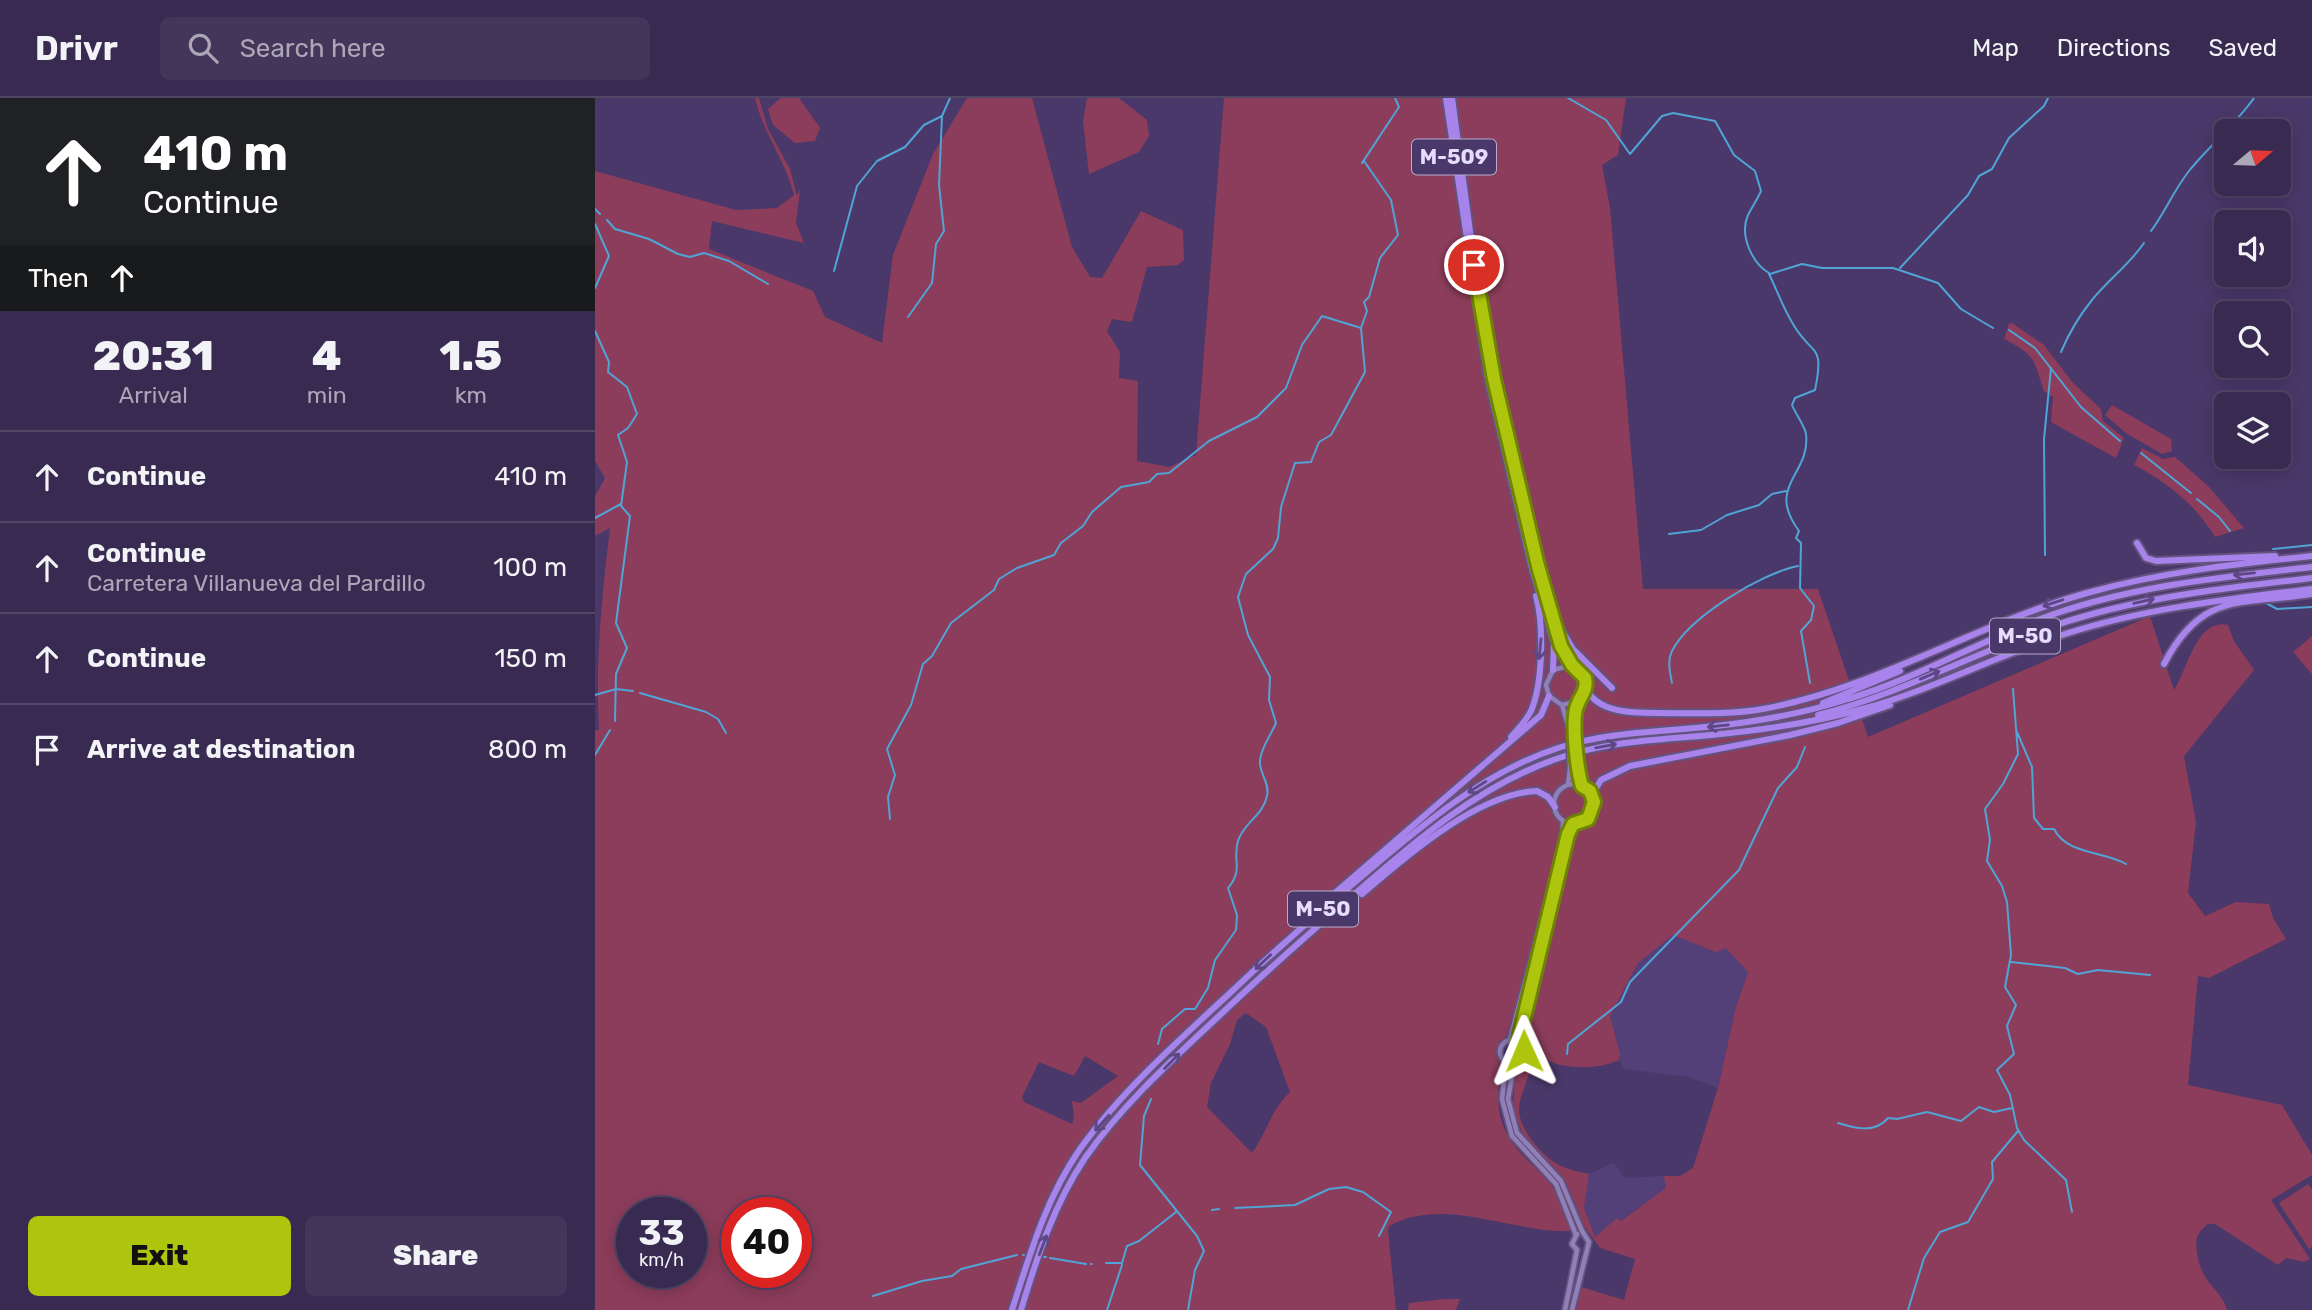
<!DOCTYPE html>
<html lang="en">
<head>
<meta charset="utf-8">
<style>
	:root { --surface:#382a50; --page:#43365a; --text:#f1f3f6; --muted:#aba7b7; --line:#524667; --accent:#adc60d }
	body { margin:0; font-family:Rubik,sans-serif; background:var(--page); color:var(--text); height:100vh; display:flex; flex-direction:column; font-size:26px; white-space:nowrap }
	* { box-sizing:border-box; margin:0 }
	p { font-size:23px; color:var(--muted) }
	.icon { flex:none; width:38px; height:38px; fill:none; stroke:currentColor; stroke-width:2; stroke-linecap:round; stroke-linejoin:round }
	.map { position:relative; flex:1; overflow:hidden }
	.sheet { display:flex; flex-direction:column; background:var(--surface); width:595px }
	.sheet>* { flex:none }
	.banner { background:#202124; color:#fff; overflow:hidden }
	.needle { width:46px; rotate:71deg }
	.fabs { position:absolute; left:1619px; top:21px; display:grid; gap:14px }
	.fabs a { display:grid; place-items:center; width:77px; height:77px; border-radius:10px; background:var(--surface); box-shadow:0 4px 18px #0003,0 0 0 2px var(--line); font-size:35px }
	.speed { position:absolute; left:21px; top:1099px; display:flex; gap:14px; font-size:35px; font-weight:700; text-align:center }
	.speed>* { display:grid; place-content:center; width:91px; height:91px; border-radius:50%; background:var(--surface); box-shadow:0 4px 18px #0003,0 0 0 2px var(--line); line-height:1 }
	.speed small { font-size:18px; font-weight:400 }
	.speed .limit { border:10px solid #d22; background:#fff; color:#111 }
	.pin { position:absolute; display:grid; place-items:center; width:60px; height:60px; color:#fff; margin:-30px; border:4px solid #fff; border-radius:50%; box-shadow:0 2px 7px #0007 }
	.me { position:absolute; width:77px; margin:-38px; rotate:359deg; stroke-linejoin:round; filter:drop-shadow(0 0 5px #0008) }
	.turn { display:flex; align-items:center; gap:24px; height:147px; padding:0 28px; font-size:32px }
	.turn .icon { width:91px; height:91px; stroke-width:2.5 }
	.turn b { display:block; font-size:49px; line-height:60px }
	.then { display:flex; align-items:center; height:66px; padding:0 28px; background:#0003; gap:14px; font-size:26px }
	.eta { display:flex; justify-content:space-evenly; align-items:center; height:119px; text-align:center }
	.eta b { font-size:42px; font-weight:800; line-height:49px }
	.cta { display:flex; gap:14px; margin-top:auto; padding:14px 28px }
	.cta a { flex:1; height:80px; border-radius:10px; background:var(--accent); color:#111; font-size:28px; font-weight:800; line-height:80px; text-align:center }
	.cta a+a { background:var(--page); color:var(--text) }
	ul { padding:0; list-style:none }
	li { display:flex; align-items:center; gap:21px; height:91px; padding:0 28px; border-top:2px solid var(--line) }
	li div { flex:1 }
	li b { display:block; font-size:26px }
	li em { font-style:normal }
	header { display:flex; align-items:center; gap:42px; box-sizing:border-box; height:98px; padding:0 35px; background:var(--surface); border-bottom:2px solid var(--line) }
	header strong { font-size:33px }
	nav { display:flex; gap:38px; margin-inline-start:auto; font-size:24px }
	.search { width:490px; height:63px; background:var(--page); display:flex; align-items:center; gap:18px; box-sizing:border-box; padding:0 24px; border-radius:10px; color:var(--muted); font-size:26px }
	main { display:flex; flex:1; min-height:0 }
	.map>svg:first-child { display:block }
	.built { fill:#544079 }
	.green { fill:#8c3d5b; fill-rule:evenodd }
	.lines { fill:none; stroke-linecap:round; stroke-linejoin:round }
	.stream { stroke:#50a4d6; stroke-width:2 }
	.secondary-casing { stroke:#63537e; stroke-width:8 }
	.highway-casing { stroke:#63537e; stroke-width:10 }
	.secondary { stroke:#917fb7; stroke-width:4.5 }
	.highway { stroke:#a783eb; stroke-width:6 }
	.secondary-bridge-casing { stroke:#63537e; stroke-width:8; stroke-linecap:butt }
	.secondary-bridge { stroke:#917fb7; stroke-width:4.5 }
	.oneway { stroke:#5d4784 }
	.route-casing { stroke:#708108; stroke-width:18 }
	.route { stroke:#adc60d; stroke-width:12 }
	.labels { text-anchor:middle; stroke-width:7; stroke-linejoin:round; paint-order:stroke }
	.shield { fill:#4a386a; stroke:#b6acd0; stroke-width:2 }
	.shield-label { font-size:21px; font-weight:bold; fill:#e5ddfb }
</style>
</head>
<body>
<header>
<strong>Drivr</strong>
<div class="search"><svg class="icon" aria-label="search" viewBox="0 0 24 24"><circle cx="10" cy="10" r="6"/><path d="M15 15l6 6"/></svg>Search here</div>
<nav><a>Map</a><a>Directions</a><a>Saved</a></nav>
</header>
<main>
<section class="sheet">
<div class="banner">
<div class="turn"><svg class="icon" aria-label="ahead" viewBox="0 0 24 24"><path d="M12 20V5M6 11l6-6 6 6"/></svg><div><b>410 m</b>Continue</div></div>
<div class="then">Then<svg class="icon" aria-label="ahead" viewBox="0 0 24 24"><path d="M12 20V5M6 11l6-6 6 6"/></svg></div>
</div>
<div class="eta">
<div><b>20:31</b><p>Arrival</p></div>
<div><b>4</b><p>min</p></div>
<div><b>1.5</b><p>km</p></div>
</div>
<ul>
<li><svg class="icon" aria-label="ahead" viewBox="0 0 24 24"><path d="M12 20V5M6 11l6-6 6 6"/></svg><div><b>Continue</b></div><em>410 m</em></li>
<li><svg class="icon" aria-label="ahead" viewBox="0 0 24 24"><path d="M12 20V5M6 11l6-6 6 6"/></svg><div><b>Continue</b><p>Carretera Villanueva del Pardillo</p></div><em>100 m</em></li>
<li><svg class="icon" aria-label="ahead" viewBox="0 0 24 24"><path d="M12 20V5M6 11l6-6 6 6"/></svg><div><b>Continue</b></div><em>150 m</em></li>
<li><svg class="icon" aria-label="arrive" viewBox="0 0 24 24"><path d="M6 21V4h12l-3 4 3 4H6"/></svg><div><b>Arrive at destination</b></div><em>800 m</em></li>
</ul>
<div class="cta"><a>Exit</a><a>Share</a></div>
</section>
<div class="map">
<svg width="1717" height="1212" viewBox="0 0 1717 1212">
	<rect width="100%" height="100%" fill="#4a386a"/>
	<!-- built -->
	<path class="built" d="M1078,837L1131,850L1153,874L1141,909L1123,990L1094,979L1029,971L1024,962L1025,956L1015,918L1043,865Z
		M1019,1065L1030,1080L1069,1078L1072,1090L1025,1123L1022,1120L1000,1139L989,1110L994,1076Z"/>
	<!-- green -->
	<path class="green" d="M160,0H164L173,31L195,71L202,98L205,91L201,125L209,145L117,123L114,151L218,193L230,219L287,245L298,157L338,56L372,0H437L477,149L495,179L507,180L546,113L588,132L589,162L583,167L552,169L537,224L517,221L512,233L525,254L524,280L543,283L542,363L574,369L601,357L629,0H1031L1023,57L1007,67L1015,110L1048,491H1223L1273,639L1555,518L1579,592C1594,568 1602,520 1633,527L1639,543L1659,572L1589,658L1601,724L1593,795L1610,818L1641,804L1674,806L1678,820L1691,841L1614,880L1603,878L1593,987L1687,1007L1717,1057V1077L1676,1102L1715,1161L1709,1164L1691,1160L1683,1167L1620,1126H1613C1602,1135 1600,1140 1602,1154C1606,1187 1626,1190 1632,1212H981L986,1189L1029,1202L1040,1161L1005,1150L989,1128L970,1082L927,1035L918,1010L920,971L935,963C936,981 925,994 924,1010C923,1031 949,1061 968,1069C976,1072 985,1074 994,1076L989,1110L1000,1139L1022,1120L1026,1123L1071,1090L1069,1078H1085L1098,1070L1123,990L1141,909L1153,874L1131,850L1121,854L1078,837L1043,865L1015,918L1025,956L1024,962C997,975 943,972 928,942L930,932L917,927C911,944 898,948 907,967C885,1067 966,1057 976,1133C919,1136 849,1097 794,1128L793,1133L801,1212H0V632H4C0,565 7,496 15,430L0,438V398L10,380L0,363V73L141,112L182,110L199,97C190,62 168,35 160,0ZM651,915L671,929L695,994C675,1013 673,1033 657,1055L612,1009L616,985L635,946L642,922ZM490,958L523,978L486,1005L477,1003L479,1020L477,1026L429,1004L427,999L444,964L479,978ZM37,1115H96V1174H37ZM142,1115H201V1174H142Z
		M186,0H204L225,30L220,43L200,45L178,27L173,11Z
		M492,0H524L552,22L554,38L544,54L494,76L488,23Z
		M1417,225L1449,247L1478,285L1506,311L1508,323L1529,340L1521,360L1456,324L1458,299L1449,293C1438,261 1442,258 1409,241L1414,226Z
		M1517,307L1576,341L1577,353L1567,356L1531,335L1510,317Z
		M1547,350L1568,361L1580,359L1614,389L1649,430L1620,439C1600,406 1573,385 1539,367Z
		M1717,538V576L1698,554Z
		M1713,1086L1717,1092V1149L1714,1151L1684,1105Z
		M850,1201H865L861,1212H813L814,1205Z"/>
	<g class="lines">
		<!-- stream -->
		<path class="stream" d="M973,0L1011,22L1035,56L1067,18L1078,15L1120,23L1139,57L1160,73L1166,93C1162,102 1157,109 1153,117C1144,137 1157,165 1174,175
			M0,111L5,116
			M12,122L20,131L54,141L83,156L95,159L109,155L134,163L173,186
			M0,126L14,158L0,190
			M1556,133C1570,114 1579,92 1594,73C1614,48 1641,26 1659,0
			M1305,170L1373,97L1384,78L1397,71L1414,40L1449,8L1453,0
			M239,173L262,88L282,63L310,49L329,27L347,18L355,0
			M1174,176C1182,192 1188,210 1198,226C1217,259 1230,244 1220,292L1200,300L1197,307C1200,315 1210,328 1211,336C1216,377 1170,387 1204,433L1201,440L1206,445L1205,490L1219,508L1216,522L1206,533L1215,585
			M1175,176L1207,166L1227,170H1298L1343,185L1366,211L1398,230
			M313,219L337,185L341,146L349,133L344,87L347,18
			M1414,232L1440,250L1486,309L1525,343
			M0,233L14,264L13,274L32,289L42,316L33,330L23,337L32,364L26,408L35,418L21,525L32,550L21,576L20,623
			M1466,254C1474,235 1484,218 1497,202C1514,181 1534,167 1549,145
			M1546,355L1596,395
			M1602,401L1624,419L1635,433
			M0,420L26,406
			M1074,436L1106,432L1132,417L1164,407L1177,396L1191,393
			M1678,451L1717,447
			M1450,457L1449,341L1456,270
			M1671,505L1682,511L1717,509
			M1077,585C1075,574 1072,563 1077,553C1094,519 1167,475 1203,468
			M1418,591L1423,656L1408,686L1390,711L1395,742L1392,763L1407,788L1412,804L1416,857L1410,889L1421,907L1412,928L1419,956L1402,972L1415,997L1422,1030L1429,1042L1471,1082L1477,1114
			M45,595L111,614L123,621L131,635
			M0,597L21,591L38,593
			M1422,634L1437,669L1439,720L1448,731H1459C1472,757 1510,753 1531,766
			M0,657L15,632
			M295,721L293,699L300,677L292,651L316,607L328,566L337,558L356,525L399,492L404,481L422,470L459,457L466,445L488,428L497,414L526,389L554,384L562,376L574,375L614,343L662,319L691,290L707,247L727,218L766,230
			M1416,864L1470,870L1483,876L1503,872L1555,877
			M563,946L567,931L590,911H600L613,890L620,862L641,832L642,817L633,790C649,771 637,763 643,743C649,724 668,718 672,698C675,687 666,677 665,666C664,653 676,637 681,625L674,602L675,579L653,537L643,499L651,476L678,451L683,440L686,409L700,365L716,364L724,344L736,337L770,274L766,230L772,213L769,204L774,199L785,160L803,137L796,102L769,63L767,65L804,9L800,0
			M972,956L973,946L1026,904L1035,884L1144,772L1183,690L1202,669L1210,649
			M556,1001L549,1018L545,1067L602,1138L609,1153L600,1172L593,1212
			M1243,1025C1259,1030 1280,1036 1293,1020L1302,1021L1332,1014L1366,1023L1384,1009L1399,1014L1417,1010
			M640,1110L700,1107L734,1091L751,1089L768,1094L796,1114L784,1138
			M617,1112L624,1111
			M428,1157H430
			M449,1159H451
			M455,1160L491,1166
			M511,1165H527L532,1148L544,1143L581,1114
			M496,1166H497
			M278,1198L327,1183L357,1178L366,1171L422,1157
			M512,1212L527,1167
			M1313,1212L1329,1160L1345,1134L1373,1124L1398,1081L1397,1064L1423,1033"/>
		<defs>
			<path id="secondary" d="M967,607L974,630
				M981,629C980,607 993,596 990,580L977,567L958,572L951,587L954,598L967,607L984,603
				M984,670L987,687
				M959 706a20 20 0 1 1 40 0a20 20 0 1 1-40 0Z
				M973,687L975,671
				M915,941L967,746L968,723
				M905 954a12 12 0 1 1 24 0a12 12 0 1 1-24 0Z
				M924,944L973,736L978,726
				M911,964L907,1001L917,1038L961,1086L981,1137
				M919,966L913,1001L922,1035L966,1083L987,1133L994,1144L977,1212
				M982,1136L977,1146L982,1152
				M970,1212L982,1152"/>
			<path id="highway" d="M851,0L893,281L937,470L959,545L958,572
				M857,0L886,215L899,281L943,468L966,548L977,567
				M1542,445L1551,460L1561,463L1680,458
				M963,526L978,551L1017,590
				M1569,566C1607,493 1646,507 1717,496
				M991,590C1002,615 1038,615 1062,615C1097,615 1134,617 1168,611C1282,590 1381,526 1492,495C1566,474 1641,466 1717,458
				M1228,605L1305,573
				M1223,617C1306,596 1381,554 1461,527C1545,499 1630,490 1717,480
				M916,639C923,631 931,623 936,613C948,585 949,527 941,498
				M997,697L1006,682L1035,668L1195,637L1243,625L1295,607
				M767,796C810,759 883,695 942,693L953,699L960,709
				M733,801L946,617L954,598
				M417,1212C435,1156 451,1100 485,1051C526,994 582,944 634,896C676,856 720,817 765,780C825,729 887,675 963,650C1015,633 1067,634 1121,628C1166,623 1210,615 1253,601C1324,580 1389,540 1459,516C1543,487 1629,479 1717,469
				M426,1212C442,1159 459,1106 490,1060C527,1007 578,961 625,917C667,877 710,839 754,801C817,746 881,689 961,661C1011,643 1064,642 1116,637C1168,632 1220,625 1271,610C1339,591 1402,557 1470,536C1551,510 1633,501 1717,491"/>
		</defs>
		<!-- secondary casing -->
		<use href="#secondary" class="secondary-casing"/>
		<!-- highway casing -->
		<use href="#highway" class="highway-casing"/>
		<!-- secondary -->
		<use href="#secondary" class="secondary"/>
		<!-- highway -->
		<use href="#highway" class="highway"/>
		<defs>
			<path id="secondary-bridge" d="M981,629L984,670
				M974,630L975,671"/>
		</defs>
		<!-- secondary-bridge casing -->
		<use href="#secondary-bridge" class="secondary-bridge-casing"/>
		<!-- secondary-bridge -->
		<use href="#secondary-bridge" class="secondary-bridge"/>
	</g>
	<!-- one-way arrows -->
	<defs><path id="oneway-shaft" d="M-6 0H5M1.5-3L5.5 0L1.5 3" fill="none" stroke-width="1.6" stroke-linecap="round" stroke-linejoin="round" transform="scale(1.75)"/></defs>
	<g class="oneway">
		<use href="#oneway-shaft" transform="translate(1649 476) rotate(174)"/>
		<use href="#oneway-shaft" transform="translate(1549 503) rotate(-13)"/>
		<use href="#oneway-shaft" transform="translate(1458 505) rotate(162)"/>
		<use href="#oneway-shaft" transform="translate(945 551) rotate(96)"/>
		<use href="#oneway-shaft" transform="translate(1335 577) rotate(-23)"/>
		<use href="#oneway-shaft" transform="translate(1123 628) rotate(174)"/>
		<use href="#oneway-shaft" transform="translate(1011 648) rotate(-10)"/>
		<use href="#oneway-shaft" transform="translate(882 689) rotate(148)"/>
		<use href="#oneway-shaft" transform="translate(668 864) rotate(137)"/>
		<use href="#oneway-shaft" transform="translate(577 963) rotate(-45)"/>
		<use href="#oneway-shaft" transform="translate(507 1025) rotate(132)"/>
		<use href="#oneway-shaft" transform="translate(448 1147) rotate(-69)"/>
	</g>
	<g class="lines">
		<defs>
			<path id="route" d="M879,167L899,281L943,468L966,548L977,567L990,580C993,593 984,599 981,611C977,628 982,672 987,688L995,693L999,704L993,721L978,726L973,736L925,936L924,944L929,953"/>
		</defs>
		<!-- route casing -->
		<use href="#route" class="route-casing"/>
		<!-- route -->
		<use href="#route" class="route"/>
	</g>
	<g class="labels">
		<!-- shield labels -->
		<g class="shield">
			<rect x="817" y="41.5" width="84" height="35" rx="5"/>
			<rect x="1395" y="520.5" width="70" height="35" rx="5"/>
			<rect x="693" y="793.5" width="70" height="35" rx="5"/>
		</g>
		<g class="shield-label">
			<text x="859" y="66">M-509</text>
			<text x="1430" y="545">M-50</text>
			<text x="728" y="818">M-50</text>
		</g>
	</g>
</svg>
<div class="fabs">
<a><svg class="needle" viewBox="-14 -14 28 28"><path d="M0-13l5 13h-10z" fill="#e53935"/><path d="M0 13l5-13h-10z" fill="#aba7b7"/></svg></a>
<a><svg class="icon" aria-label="sound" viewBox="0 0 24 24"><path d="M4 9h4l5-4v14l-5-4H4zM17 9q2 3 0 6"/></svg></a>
<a><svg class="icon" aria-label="search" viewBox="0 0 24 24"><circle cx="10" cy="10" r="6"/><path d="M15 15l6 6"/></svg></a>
<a><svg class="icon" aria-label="layers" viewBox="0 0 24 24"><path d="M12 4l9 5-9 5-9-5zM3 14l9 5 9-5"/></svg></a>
</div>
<div class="speed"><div>33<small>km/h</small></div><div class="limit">40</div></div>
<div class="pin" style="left:879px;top:167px;background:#d93025"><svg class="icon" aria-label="arrive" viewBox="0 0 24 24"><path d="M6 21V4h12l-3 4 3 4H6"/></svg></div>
<svg class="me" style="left:929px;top:953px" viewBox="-20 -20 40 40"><path d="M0-17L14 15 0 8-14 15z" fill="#adc60d" stroke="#fff" stroke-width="4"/></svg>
</div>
</main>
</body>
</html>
